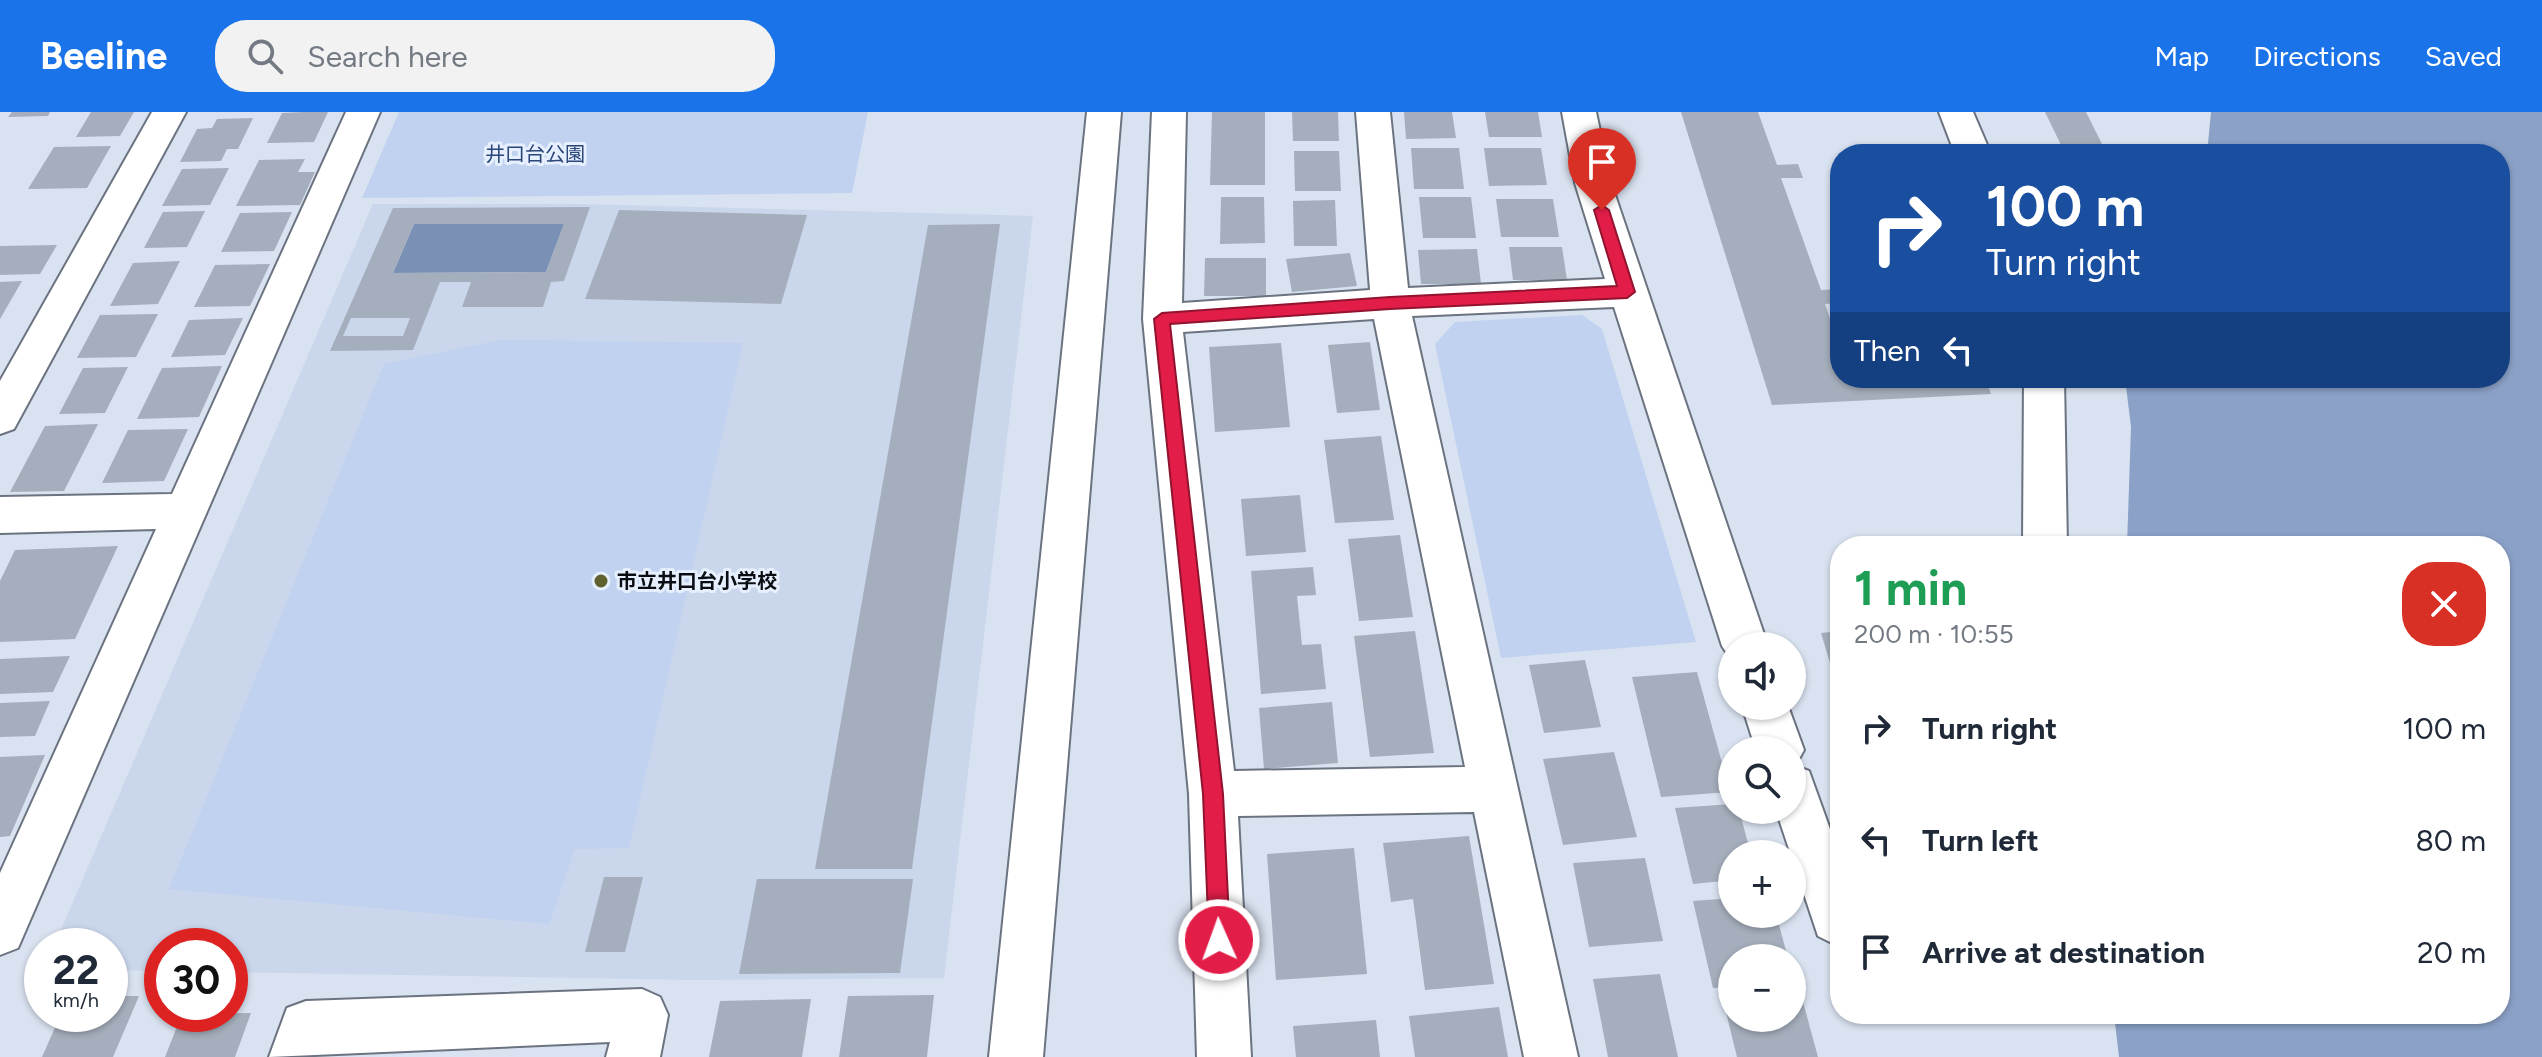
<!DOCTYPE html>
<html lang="en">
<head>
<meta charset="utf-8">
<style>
	:root { --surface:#fff; --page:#f2f2f3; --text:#1f2937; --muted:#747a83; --accent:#1a73e8 }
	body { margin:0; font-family:Figtree,"Noto Sans JP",sans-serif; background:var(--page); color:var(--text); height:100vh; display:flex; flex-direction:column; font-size:30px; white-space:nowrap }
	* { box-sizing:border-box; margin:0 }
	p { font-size:26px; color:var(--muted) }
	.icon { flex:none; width:44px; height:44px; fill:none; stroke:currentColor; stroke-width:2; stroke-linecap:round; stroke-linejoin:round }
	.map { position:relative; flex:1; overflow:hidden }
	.sheet { position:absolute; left:1830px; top:424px; width:680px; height:488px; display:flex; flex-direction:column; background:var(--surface); border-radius:32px; box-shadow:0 2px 6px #0004 }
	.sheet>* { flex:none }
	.guide { position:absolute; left:1830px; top:32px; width:680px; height:244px; border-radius:32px; box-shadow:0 2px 6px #0004; background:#1a4fa0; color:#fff; overflow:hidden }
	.controls { position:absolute; left:1718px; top:520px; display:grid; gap:16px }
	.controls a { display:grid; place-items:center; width:88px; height:88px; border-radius:50%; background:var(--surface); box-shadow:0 2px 6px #0004; font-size:40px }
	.speed { position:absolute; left:24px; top:816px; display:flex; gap:16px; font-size:40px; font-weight:700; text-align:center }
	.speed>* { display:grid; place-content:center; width:104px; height:104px; border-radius:50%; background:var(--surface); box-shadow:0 2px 6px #0004; line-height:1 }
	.speed small { font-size:20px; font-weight:400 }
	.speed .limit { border:12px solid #d22; background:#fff; color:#111 }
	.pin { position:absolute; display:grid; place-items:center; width:68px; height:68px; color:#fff; margin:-82px -34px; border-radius:50% 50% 50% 0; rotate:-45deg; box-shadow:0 0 8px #0007 }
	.pin .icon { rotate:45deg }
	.me { position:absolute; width:88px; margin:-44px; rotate:358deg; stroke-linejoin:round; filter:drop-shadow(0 0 6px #0008) }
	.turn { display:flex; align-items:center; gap:28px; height:168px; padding:0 24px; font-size:36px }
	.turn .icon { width:104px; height:104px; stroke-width:2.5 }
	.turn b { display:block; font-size:56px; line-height:68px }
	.then { display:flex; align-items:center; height:76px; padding:0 24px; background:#0003; gap:16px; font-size:30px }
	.round { display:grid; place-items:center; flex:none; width:84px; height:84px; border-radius:32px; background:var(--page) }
	.headline { display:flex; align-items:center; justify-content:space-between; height:136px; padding:0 24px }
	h1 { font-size:48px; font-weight:700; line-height:60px; color:#1e9e55 }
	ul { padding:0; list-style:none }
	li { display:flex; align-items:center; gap:24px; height:112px; padding:0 24px }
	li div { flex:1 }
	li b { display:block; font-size:30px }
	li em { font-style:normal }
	header { display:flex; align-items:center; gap:48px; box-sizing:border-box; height:112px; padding:0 40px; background:var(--accent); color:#fff }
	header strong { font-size:38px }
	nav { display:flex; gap:44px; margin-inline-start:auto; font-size:28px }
	.search { width:560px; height:72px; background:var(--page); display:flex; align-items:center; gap:20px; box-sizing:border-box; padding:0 28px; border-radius:32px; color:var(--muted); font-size:30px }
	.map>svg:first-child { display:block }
	.built { fill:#cad6eb }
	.green { fill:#c0d2ef }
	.forest { fill:#8ba1c7 }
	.water { fill:#7a90b5 }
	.building { fill:#a5aebc; fill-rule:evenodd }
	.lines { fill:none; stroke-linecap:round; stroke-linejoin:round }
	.minor-casing { stroke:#6b7380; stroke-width:4 }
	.minor { fill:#fff; fill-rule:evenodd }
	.route { fill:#e11d48; stroke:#92132f; stroke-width:2 }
	.poi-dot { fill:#5f612e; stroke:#e6effe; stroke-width:3 }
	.labels { text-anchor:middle; stroke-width:6; stroke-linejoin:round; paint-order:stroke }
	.park-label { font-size:20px; fill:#2b4779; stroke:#e6effe }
	.poi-label { font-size:20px; font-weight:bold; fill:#0a0d12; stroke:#e6effe; text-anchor:start }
</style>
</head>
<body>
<header>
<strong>Beeline</strong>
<div class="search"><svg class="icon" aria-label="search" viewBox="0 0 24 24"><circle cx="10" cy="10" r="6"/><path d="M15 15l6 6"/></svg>Search here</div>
<nav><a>Map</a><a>Directions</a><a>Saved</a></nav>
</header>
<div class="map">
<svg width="2542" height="945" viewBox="0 0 2542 945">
	<rect width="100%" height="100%" fill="#d9e2f0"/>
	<!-- built -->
	<path class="built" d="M373,92H582L1033,104L944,866L691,868L230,860V834H162V859L110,858V834H54Z"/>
	<!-- green -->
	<path class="green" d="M399,0H868L852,81L362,86Z
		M1582,203L1602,217L1696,530L1501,546L1435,232L1455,210Z
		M501,228L743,231L629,736L575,737L549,812L169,777L384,252Z"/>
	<!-- forest -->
	<path class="forest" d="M2211,0H2542V945H2119L2114,902H2500V434H2127L2131,315L2125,266H2500V42H2207Z"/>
	<!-- water -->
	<path class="water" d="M414,112H564L546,160L393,161Z"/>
	<!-- building -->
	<path class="building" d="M12,0H50L48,4L8,5Z
		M91,0H134L120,24L76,25Z
		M304,0H328L314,30L267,31L282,1Z
		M1212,0H1265V73H1210Z
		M1292,0H1338L1339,29H1293Z
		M1404,0H1452L1456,26L1406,27Z
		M1485,0H1538L1542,25H1489Z
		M1681,0H1758L1777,53L1798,52L1803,66H1781L1821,178L1840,177V191L1825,192L1837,226H1840V266H1985L1991,282L1772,293Z
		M2045,0H2086L2102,32L2061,33Z
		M253,6L238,37H227L221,49L180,50L197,17L212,16L217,7Z
		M111,34L87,76L28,77L54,35Z
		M1411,36H1459L1464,77H1414Z
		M1484,36H1541L1547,73L1489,74Z
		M1294,39H1339L1341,79H1295Z
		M305,47L298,60H315L300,93L236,94L259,48Z
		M229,56L210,93L162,94L182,57Z
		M1221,85H1264L1265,131L1220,132Z
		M1419,85H1471L1476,126H1423Z
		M1496,87H1553L1559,125H1501Z
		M1335,88L1337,134H1294L1293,89Z
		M590,95L564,169L551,170L543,195H462L471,170H440L413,238L330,239L393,96ZM414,112H564L546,160L393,161ZM351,206H410L403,224H343Z
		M619,98L807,103L781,192L585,187Z
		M205,99L187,135L144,136L163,100Z
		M292,100L274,139L221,140L240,101Z
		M1000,112L912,757H815L928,113Z
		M57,133L40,162L0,163V134Z
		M1509,135H1562L1567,168H1513Z
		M1477,137L1481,172H1421L1418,138Z
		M1350,141L1357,174L1292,180L1286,147Z
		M1205,146H1266V184H1204Z
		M180,149L158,192L110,194L133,151Z
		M270,152L250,194L194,195L215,153Z
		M22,169L0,207V170Z
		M158,202L136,245L77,246L100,203Z
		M243,206L225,243L171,245L189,208Z
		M1370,230L1380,298L1337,301L1328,233Z
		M1281,231L1290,315L1215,320L1209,235Z
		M222,254L199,305L137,307L162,256Z
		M128,255L105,301L59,302L83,256Z
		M98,312L64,379L10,380L45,314Z
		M188,317L164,369L102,371L128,318Z
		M1381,324L1394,408L1335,411L1324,328Z
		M1300,383L1306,440L1246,444L1241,387Z
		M1400,423L1413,505L1359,509L1348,427Z
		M118,434L75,527L0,530V469L15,438Z
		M1313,455L1316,483L1297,484L1302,533L1321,532L1326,577L1261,582L1251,459Z
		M1415,519L1434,641L1370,645L1354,524Z
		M1840,519V581H1839L1821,521Z
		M70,544L53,580L0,582V547Z
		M1585,548L1601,615L1544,621L1529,553Z
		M1697,560L1730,680L1661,685L1632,565Z
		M50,589L35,624L0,625V591Z
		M1332,590L1338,651L1264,657L1259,596Z
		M1614,640L1637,725L1563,733L1543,647Z
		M45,643L10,724L0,725V645Z
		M1732,692V698H1739L1751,742H1732V768L1693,772L1675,696Z
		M1469,724L1494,872L1425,878L1413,787L1391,790L1383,731Z
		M1354,736L1367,862L1276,868L1267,742Z
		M1645,746L1663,829L1589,835L1573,751Z
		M604,765H643L625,840H585Z
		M757,767H913L900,861L739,862Z
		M1732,786V802H1776L1788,846H1732V875L1713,876L1693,789Z
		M1660,862L1678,945H1608L1593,867Z
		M934,883L927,945H839L848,884Z
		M110,884H139L113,945H42L61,902H110Z
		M1802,886L1818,945H1737L1724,892L1732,891V906H1792V887Z
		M811,887L802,945H709L720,889Z
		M1499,895L1508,945H1415L1409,904Z
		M251,901L235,945H165L182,902Z
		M1376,908L1380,945H1296L1293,914Z"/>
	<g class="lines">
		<defs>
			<path id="minor" d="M152,0H186L14,317L0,322V269Z
				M346,0H380L18,836L0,843V761L156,417L0,421V385L172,382Z
				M1087,0H1121L1043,945H989Z
				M1152,0H1186L1182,191L1370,178L1356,0H1390L1408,176L1605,167L1575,71L1562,0H1596L1611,71L1768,534H1732V549L1722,534L1614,195L1412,204L1578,945H1524L1474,700L1238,704L1251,945H1197L1189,682L1143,207ZM1374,207L1465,655L1234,659L1183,220Z
				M1939,0H1973L1991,42H1955Z
				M2024,266H2064L2067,434H2023Z
				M1742,594H1788L1804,638L1795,654L1809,659L1840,745V835L1818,824L1776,698H1792V638H1756Z
				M642,877L660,885L668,903L660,945H606L610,930L269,945L287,896L306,889Z"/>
		</defs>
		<!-- minor casing -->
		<use href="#minor" class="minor-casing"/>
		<!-- minor -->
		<use href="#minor" class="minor"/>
	</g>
	<!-- route -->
	<path class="route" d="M1602,93L1609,98L1635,180L1627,186L1390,197L1170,212L1223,682L1230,828L1227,836L1219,839L1212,836L1209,828L1203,682L1154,207L1162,201L1390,185L1617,174L1594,98Z"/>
	<!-- markers -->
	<circle class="poi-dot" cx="601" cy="469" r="8"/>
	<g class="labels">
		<!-- park labels -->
		<g class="park-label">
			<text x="535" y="49">井口台公園</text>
		</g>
		<!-- poi labels -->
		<g class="poi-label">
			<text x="617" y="476">市立井口台小学校</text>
		</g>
	</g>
</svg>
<div class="controls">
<a><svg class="icon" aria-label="sound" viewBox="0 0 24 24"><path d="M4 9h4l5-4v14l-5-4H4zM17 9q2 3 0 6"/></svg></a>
<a><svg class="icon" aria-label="search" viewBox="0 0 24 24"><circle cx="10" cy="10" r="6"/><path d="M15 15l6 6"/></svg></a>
<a>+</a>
<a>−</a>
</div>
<div class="speed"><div>22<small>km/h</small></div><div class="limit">30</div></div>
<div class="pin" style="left:1602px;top:98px;background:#d93025"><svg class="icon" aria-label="arrive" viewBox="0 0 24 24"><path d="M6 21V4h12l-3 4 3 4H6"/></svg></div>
<svg class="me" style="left:1219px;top:828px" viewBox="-20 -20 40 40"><circle r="17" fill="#e11d48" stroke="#fff" stroke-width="3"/><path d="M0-11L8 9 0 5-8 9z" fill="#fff"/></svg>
<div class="guide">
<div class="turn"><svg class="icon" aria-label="right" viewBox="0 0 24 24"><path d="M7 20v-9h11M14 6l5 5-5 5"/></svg><div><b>100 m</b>Turn right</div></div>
<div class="then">Then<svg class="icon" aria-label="left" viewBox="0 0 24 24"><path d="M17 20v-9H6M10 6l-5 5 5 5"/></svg></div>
</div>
<section class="sheet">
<div class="headline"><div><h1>1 min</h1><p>200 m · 10:55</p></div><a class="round" style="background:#d93025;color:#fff"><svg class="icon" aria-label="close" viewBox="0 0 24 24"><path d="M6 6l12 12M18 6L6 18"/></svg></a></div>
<ul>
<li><svg class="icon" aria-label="right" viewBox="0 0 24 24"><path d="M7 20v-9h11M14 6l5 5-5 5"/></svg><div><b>Turn right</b></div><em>100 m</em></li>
<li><svg class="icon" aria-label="left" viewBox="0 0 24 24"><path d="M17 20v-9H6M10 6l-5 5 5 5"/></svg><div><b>Turn left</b></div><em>80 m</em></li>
<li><svg class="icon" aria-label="arrive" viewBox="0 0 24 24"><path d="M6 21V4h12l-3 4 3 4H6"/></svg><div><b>Arrive at destination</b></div><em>20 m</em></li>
</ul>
</section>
</div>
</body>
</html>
